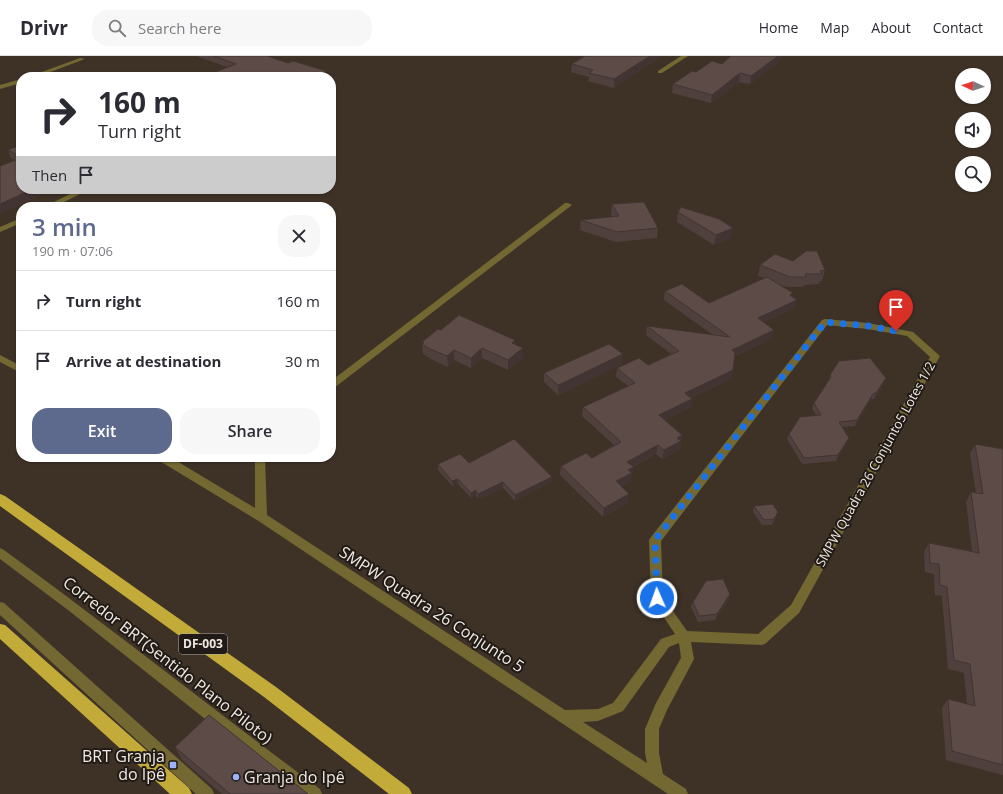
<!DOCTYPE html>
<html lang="en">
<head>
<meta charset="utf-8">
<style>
	:root { --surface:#fff; --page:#f7f7f7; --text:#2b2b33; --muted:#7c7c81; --line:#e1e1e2; --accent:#5e698e }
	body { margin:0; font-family:"Open Sans",sans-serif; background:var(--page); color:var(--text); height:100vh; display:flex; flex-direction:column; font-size:15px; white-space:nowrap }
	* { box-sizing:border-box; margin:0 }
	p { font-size:13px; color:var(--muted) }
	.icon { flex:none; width:22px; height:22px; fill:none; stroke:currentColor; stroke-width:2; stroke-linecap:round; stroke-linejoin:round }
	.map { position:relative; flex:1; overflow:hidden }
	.panel { position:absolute; left:16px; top:146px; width:320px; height:260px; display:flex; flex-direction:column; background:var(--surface); border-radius:16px; box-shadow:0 1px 3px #0004 }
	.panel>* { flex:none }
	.banner { position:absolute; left:16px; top:16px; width:320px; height:122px; border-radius:16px; box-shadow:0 1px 3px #0004; background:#fff; color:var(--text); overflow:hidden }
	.needle { width:26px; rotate:273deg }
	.fabs { position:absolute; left:955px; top:12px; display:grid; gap:8px }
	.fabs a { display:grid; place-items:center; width:36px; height:36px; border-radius:50%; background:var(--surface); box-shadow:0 1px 3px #0004; font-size:20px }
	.pin { position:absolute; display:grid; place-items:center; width:34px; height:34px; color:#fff; margin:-41px -17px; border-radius:50% 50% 50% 0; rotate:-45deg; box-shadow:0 0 4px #0007 }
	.pin .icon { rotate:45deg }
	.me { position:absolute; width:44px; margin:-22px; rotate:358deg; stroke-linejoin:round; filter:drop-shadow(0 0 3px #0008) }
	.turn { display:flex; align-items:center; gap:14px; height:84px; padding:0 16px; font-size:18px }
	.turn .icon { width:52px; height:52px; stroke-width:2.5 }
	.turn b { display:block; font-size:28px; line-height:34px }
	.then { display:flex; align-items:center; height:38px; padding:0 16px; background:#0003; gap:8px; font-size:15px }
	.round { display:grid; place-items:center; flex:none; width:42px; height:42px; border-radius:16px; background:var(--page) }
	.overview { display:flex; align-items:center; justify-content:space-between; height:68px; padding:0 16px }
	h1 { font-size:24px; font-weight:600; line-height:30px; color:var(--accent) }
	.primary-button { display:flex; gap:8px; margin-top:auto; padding:8px 16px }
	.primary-button a { flex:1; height:46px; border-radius:16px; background:var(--accent); color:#fff; font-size:16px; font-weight:600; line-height:46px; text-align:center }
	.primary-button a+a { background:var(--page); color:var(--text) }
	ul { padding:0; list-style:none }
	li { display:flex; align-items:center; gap:12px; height:60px; padding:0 16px; border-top:1px solid var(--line) }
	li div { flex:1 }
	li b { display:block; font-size:15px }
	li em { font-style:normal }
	header { display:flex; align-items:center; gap:24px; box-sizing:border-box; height:56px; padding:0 20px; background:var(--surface); border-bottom:1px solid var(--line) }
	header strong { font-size:19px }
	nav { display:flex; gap:22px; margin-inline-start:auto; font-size:14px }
	.search { width:280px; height:36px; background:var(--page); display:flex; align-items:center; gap:10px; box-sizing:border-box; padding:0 14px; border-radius:16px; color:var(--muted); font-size:15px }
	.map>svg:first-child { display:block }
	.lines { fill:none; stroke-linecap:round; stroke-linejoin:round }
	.minor { fill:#736732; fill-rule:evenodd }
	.highway { fill:#c3ab39; fill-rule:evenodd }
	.wall { fill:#50403d }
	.shaded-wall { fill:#413432 }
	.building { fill:#5d4b47; stroke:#413432 }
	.route { stroke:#1a73e8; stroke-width:7; stroke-dasharray:0 12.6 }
	.poi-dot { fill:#9db4fd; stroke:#201b16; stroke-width:1.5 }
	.labels { text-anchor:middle; stroke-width:4; stroke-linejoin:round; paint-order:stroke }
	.shield { fill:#201b16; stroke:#b2aba5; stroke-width:1 }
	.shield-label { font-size:12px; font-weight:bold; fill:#f1e9e2 }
	.street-label { font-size:13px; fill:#f1e9e2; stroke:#201b16 }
	.near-street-label { font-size:16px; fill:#f1e9e2; stroke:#201b16 }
	.near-poi-label { font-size:16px; fill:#f1e9e2; stroke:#201b16; text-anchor:end }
</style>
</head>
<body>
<header>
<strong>Drivr</strong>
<div class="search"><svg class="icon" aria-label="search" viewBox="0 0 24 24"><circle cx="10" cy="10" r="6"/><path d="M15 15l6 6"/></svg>Search here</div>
<nav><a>Home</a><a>Map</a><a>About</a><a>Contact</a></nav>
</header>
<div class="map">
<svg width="1003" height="738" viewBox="0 0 1003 738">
	<rect width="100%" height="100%" fill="#3e3227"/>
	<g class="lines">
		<!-- minor -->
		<path class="minor" d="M681,0H688L662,17H658V15Z
			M80,2L85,3L37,21H28Z
			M21,23V27L0,33V29Z
			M80,133H90L54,151H44Z
			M565,147H568L572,149L334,332L331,333V325Z
			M21,162V167L0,176V171Z
			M825,263L868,267L913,276L940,300L799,557L765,588L761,589L691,586L694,603L667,654L659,673V697L663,718L686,733L688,738H668L257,464L158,404L157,401H170L255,452V401H265L267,459L565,654L598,653L613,647L661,583L675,578L651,542L649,484L651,481L822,264ZM827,269L868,273L907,280L930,301L791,549L758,578L687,575L663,541L661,485ZM679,587L681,602L656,647L645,673V697L647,707L583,666L598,665L623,655L669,591Z
			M0,299L21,310V317L0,306Z
			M0,492L4,494C111,572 214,654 320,733L322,738H303L219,674L68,554L0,503Z
			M0,546L4,547L212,733L214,738H196L0,559Z"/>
		<!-- highway -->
		<path class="highway" d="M0,438L5,440L276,631L409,732L412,738H389L264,641L0,450Z
			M0,568L5,569L189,732L192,738H170L0,583Z"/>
	</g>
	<!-- wall -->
	<path class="wall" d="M196,0H267L227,11Z
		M585,0H661V1L614,32L588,25L589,21L571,16L572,8Z
		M731,0H782L781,4L750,28L739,26L711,47L672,37L673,28L696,16L722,8Z
		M21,89V133H53L0,158V110L15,104L11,102L8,94Z
		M612,148L658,172L657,182L616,186L580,174L581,164L612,161L611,158Z
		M678,156L731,182L714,189L677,166Z
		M793,205L825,214L822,225H820L819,228L804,229L803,231H787L778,228L792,241L795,252L764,266L772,282L735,300L731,323L691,342L692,343L691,351L665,364L682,379L680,394L662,403L656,398L633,411L632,420L631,421L630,426L621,431L628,447L603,461L560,419L561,410L592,402L614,389L582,360L583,351L628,330L616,321L617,312L648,309L671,298L646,279L647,270L713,279L664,244L665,235L709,247L765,222L758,220L760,209Z
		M441,274L515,284V288L523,292V302L508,314L482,302L471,312L454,304L448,311L431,303L423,298L422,286Z
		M622,308L565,336L558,339L544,326V317Z
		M830,319L884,328L874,343H871L855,370L842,371L847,387L836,405L802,408L787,383L789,378L816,359L812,352L814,347L828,325Z
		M975,388L1003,393V719L946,704L942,652L948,643L967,648L964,617L948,613L942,540L935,539L934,518L925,516L924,496L929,487L972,495L966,446L971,436L976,437L970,398Z
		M469,407L552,421L551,426L515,445L503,432L479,443L476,440L471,442L458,428L453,431L438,414V408Z
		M754,450L778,456L776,461L772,469H762L753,456Z
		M729,544L715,564L698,566L691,551L693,546Z
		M175,691L308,738H222L182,704Z"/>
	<!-- shaded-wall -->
	<path class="shaded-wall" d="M650,0H661V1L614,32V23Z
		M778,0H782L781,4L750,28L751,20Z
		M326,15L327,21H314Z
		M740,17L739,26L711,47L712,39Z
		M33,133H53L0,158V148Z
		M733,172L731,182L714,189L716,179Z
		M797,244L795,252L756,270L758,262Z
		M774,274L772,282L730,302L732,294Z
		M515,284V294L512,287Z
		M482,292V302L471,312V302Z
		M523,292V302L508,314V304Z
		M454,294V304L448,311L447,300Z
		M623,298L622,308L565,336L558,339V329Z
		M733,314L731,323L683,346L685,337Z
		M886,322L884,328L874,343L876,337Z
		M873,338L871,343L855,370L857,364Z
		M692,343L691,351L657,368L659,359Z
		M682,379L680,394L662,403L664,394L677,382Z
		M849,382L847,387L836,405L838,399Z
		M658,389L656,398L626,414L627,406Z
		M634,411L632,420L631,421L630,426L615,434L616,425L628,414Z
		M552,421L551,426L515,445V439Z
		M458,423V428L453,431L452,425Z
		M503,426V432L479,443L478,438Z
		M476,434V440L471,442V437Z
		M629,438L628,447L603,461L604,452Z
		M778,456L776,461L772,469L774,463Z
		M730,538L729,544L715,564L717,558Z"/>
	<!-- building -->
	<path class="building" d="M214,0H267L288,7L293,5L326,15L314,21H202L236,8Z
		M585,0H650L614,23L589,17L593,14L572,8Z
		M731,0H778L751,20L740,17L712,39L673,28L692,15L696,16L712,5L722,8Z
		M21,89V101L8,94Z
		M21,102V133H33L0,148V113L1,112H0V110Z
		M644,146L658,172L617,176L581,164L619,160L612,148Z
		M681,151L719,163L733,172L716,179L678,156Z
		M806,195H817L825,214L820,215L822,218H805L806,221H790L760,209L775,198L793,205Z
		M767,221L793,237L790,239L797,244L758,262L774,274L732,294L735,296L733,314L685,337L692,343L659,359L682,379L677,382L681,385L664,394L658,389L627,406L634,411L628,414L632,417L616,425L629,438L604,452L561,410L586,397L592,402L621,386L583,351L635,327L617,312L639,302L648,309L679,295L647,270L730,281L665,235L682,228L709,247Z
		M459,259L515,284L512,287L523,292L508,304L482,292L471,302L454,294L447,300L430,293L422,288L424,287L422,286L438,273L441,274Z
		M609,288L623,298L565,326L558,329L544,317Z
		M870,302L886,322L876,337L873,338L857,364L839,366L849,382L838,399L804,402L789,378L800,361L821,359L814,347L831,321L830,319L839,305Z
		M514,383L552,421L515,439L503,426L478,438L476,434L471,437L458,423L452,425L438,408L460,398L469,407Z
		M975,388L1003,393V709L952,695L948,643L975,650L970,608L954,604L947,531L940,529L939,508L930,507L929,487L979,497L971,436L983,438Z
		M773,448L778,456L774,463L764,464L754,450Z
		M723,523L730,538L717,558L699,560L693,546L706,525Z
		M209,659L228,674L308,738H230L175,691Z"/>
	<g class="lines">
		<!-- route -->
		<path class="route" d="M657,542L655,484L825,266L868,270L896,275"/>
	</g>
	<!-- markers -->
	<g class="poi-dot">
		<rect x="169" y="705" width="8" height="8" rx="2"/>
		<circle cx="236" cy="721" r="4"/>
	</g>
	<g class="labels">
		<!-- shield labels -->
		<rect class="shield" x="179" y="578" width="48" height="20" rx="3"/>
		<g class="shield-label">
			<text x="203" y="592">DF-003</text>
		</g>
		<!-- street labels -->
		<g class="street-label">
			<text transform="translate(875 408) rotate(-61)" y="5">SMPW Quadra 26 Conjunto5 Lotes 1/2</text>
		</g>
		<!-- near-street labels -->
		<g class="near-street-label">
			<text transform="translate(432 553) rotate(33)" y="6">SMPW Quadra 26 Conjunto 5</text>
			<text transform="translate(168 604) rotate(38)" y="6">Corredor BRT(Sentido Plano Piloto)</text>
		</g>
		<!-- near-poi labels -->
		<g class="near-poi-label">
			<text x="165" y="706">BRT Granja<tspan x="165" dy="18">do Ipê</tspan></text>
			<text x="244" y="727" text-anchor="start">Granja do Ipê</text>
		</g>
	</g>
</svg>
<div class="fabs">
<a><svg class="needle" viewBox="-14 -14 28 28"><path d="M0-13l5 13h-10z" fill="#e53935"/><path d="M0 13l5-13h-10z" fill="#7c7c81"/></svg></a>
<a><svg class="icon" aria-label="sound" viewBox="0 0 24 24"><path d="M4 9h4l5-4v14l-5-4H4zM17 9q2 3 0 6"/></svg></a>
<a><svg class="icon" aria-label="search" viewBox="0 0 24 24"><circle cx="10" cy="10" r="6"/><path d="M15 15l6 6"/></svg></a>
</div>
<div class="pin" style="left:896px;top:275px;background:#d93025"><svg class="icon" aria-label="arrive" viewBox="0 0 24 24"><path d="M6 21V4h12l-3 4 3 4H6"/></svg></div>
<svg class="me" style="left:657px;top:542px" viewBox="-20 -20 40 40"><circle r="17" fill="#1a73e8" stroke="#fff" stroke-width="3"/><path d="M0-11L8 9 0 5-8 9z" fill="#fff"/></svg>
<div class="banner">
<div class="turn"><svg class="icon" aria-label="right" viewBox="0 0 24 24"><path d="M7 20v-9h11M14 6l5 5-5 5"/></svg><div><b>160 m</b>Turn right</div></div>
<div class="then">Then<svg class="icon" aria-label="arrive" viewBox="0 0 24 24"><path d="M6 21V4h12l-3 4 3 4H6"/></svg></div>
</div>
<section class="panel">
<div class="overview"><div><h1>3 min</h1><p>190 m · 07:06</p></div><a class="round"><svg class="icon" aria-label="close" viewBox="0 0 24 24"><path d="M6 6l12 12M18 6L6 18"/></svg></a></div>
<ul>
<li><svg class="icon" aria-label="right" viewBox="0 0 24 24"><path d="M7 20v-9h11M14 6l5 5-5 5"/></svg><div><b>Turn right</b></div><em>160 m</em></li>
<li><svg class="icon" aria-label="arrive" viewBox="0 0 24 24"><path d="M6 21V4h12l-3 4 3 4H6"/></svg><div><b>Arrive at destination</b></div><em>30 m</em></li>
</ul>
<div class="primary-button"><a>Exit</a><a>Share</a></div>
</section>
</div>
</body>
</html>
